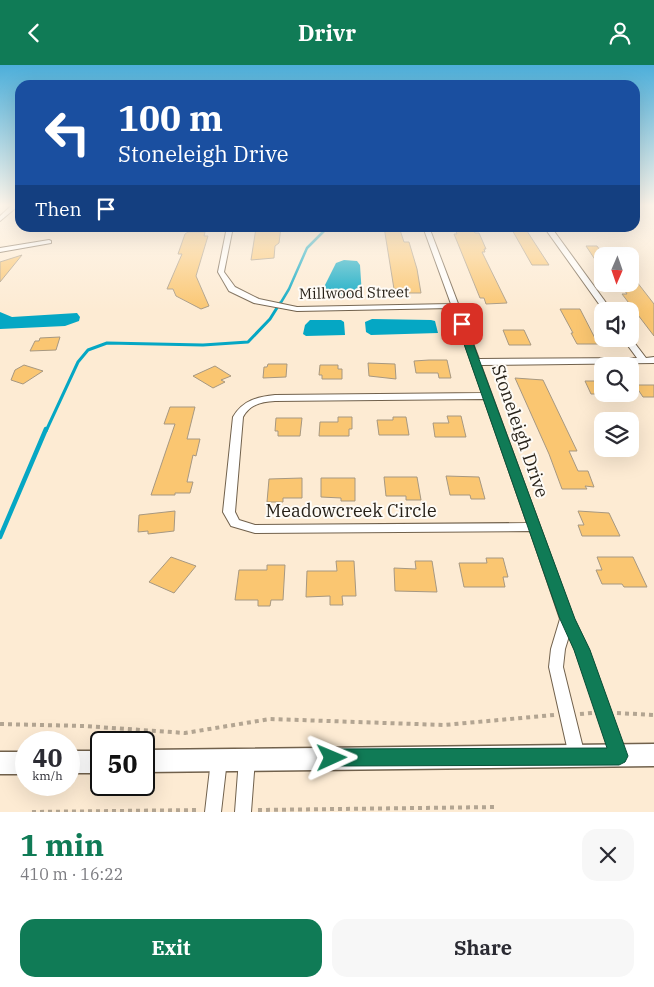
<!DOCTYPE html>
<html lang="en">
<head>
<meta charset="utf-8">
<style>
	:root { --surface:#fff; --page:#f7f7f7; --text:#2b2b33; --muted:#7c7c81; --accent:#107b56 }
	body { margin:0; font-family:"IBM Plex Serif",serif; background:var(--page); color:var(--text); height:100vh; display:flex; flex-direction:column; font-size:19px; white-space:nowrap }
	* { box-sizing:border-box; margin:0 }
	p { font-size:16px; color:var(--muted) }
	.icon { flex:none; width:28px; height:28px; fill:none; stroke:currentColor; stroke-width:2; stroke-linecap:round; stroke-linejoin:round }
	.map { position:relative; height:747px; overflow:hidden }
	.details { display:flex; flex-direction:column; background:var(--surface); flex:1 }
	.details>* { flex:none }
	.hud { position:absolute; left:15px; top:15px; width:625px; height:152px; border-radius:15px; box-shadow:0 5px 20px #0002; background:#1a4fa0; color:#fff; overflow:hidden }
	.needle { width:32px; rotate:182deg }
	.tools { position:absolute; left:594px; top:182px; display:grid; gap:10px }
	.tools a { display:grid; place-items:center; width:45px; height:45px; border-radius:10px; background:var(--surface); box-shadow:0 5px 20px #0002; font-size:25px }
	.speed { position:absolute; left:15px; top:666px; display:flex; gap:10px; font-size:25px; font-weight:700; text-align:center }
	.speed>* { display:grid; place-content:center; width:65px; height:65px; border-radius:50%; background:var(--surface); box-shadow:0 5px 20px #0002; line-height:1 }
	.speed small { font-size:12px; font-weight:400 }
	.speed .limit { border:2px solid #111; border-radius:8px; background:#fff; color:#111 }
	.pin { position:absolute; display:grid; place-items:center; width:42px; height:42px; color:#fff; margin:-21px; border-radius:10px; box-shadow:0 2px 8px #0006 }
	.me { position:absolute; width:55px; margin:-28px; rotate:89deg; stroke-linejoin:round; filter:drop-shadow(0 0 4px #0008) }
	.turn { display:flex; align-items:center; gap:18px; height:105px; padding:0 20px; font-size:22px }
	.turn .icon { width:65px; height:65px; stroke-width:2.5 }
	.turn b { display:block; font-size:35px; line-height:42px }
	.then { display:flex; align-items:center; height:48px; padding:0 20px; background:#0003; gap:10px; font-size:19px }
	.round { display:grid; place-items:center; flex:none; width:52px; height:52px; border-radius:15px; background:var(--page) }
	.head { display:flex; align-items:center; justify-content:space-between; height:85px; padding:0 20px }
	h1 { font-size:30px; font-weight:700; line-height:38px; color:var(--accent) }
	.cta { display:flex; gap:10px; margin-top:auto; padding:10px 20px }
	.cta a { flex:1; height:58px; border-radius:15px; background:var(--accent); color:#fff; font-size:20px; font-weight:700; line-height:58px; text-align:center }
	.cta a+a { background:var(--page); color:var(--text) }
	header { display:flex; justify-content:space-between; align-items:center; height:65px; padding:0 20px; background:var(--accent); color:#fff; font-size:22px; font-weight:700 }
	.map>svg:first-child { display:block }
	.water { fill:#05a7c4 }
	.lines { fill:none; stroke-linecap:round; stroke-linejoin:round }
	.stream-far2 { stroke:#05a7c4; stroke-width:2.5 }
	.stream-far1 { stroke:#05a7c4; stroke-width:3 }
	.stream { stroke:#05a7c4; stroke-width:4.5 }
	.building { fill:#fac671; stroke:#a79881 }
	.street-casing { stroke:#71614c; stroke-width:2 }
	.secondary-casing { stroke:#71614c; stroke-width:3 }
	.path { stroke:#b3a592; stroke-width:4; stroke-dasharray:4 4; stroke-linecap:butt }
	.street { fill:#fff; fill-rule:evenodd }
	.secondary { fill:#fff; fill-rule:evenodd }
	.route { fill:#107b56; stroke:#0a5038 }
	.labels { text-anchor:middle; stroke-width:4; stroke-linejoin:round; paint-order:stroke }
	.far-street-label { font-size:15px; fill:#251f16; stroke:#fefbf6 }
	.street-label { font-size:18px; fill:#251f16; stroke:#fefbf6 }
</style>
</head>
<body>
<header><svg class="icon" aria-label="back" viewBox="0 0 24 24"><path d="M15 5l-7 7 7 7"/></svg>Drivr<svg class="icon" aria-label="person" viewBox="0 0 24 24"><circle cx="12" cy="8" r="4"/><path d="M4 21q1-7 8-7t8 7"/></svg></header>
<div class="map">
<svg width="654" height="747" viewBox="0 0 654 747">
	<rect width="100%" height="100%" fill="#fdebd3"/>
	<!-- water -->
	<path class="water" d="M344,195L357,196L360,200L362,231L320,230L336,198Z
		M0,247L12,252L77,248L80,252L79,256L65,261L0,264Z
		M372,254L431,255L435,256L438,268L371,270L366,267L365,257Z
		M310,255H341L344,257L345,270L306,271L303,269L305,260Z"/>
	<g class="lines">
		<!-- stream-far2 -->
		<path class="stream-far2" d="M280,239L289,224L307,183L328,162"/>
		<!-- stream-far1 -->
		<path class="stream-far1" d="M46,366L78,297L88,285L107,278L203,280L248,277L270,254L280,238"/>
		<!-- stream -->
		<path class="stream" d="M0,472L46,364"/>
	</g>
	<!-- building -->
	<path class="building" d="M259,162H281L279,178L275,181L274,193L251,195L256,163Z
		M384,162H399L404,177H409L417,204L421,228H401L400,224H394Z
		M511,163H525L549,200H532Z
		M455,164H473L475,168H479L486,184H484L485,187H482L507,238L486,239L484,233H480L454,169H457Z
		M188,167H205L204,171H208L196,211L209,241L201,244L176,231L173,224H167L182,189H178L185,169Z
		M586,181H597L602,188V205Z
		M22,190L0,217V197Z
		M630,208L654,239V271L622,229H627L623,223H630Z
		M560,244H580L598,279H577L571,268H573Z
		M503,265H524L531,280H509Z
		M60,272L56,285L30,286L35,276H39L40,273Z
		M429,295H447L451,313H439L438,308H416L414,296Z
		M368,298L395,299L396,314L369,311Z
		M268,299H287L286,312L263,313L264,302H267Z
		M24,300L43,306L23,319L11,315L15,305Z
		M320,300H338V304H342V314H322V310H319Z
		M215,301L231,311L221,315L225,317L213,323L193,311Z
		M515,313L543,315L577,386H569L578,406H588L594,422L585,421L587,424H562L549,389Z
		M585,316H602V329H591Z
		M635,320H654V332H643Z
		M170,342H195L187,374H200L196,391L193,390L187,417H193L190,428H175V430H151L175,359H164Z
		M447,351H461L466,372H435L433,358H449Z
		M338,352H352V364H349V371H319L320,357H338Z
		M393,352H406L409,370H379L377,355H393Z
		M276,353H302L300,371H278V366H275Z
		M446,411L479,412L485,434H471L470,430H450Z
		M384,412H417L421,435H406V431H386Z
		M302,413V433H283V437H267L269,414Z
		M321,413H355V436H341V433L321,432Z
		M175,446L174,466L148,469V466L138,467L139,450Z
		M578,446L609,448L620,471H582L578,460H584Z
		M171,492L196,501L174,528L149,517Z
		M597,492H633L647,522H624L622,519H602L596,505H602Z
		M486,493H503L508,512H503L505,522H464L459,498H487Z
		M336,496H354L356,531H342L343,540H330V531L306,532L307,506H337Z
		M415,496H432L437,527L395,526L394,503L416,504Z
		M267,500H285L283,535H271L270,541H258V535H235L239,505H267Z"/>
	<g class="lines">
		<defs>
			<path id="street" d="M11,141H18L0,156V151Z
				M227,162H233L224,207L235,222L259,234L297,242L451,239L423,162H429L479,294L637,293L623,274H630V272L646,293L654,292V298L481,300L574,554L589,585L627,691L625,696L619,698L613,696L575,585L569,571L565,584L563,602L585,691L583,696L577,698L571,696L569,691L549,602L551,584L560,554L530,466L255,468L231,461L223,447L233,352C243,335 257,332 275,330L482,328L452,243L297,246L254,238L229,226L218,207ZM484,334L527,458L255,460L239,455L235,447L243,352C250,339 261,337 275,336Z
				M544,162H551L612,246H604Z
				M49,175L51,176V178L0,187V183Z
				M247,686L253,689L255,694L251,747H235L239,694L241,689Z
				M219,687L225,690L227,695L221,747H205L211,695L213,690Z"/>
			<path id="secondary" d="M654,679V701L144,707V685Z
				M69,686H101V708H69Z
				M0,687H26V709H0Z"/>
		</defs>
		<!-- street casing -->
		<use href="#street" class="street-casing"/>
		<!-- secondary casing -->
		<use href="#secondary" class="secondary-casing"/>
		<!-- path -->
		<path class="path" d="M617,648L654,650
			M580,649L592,648
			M0,659L84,661L185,668L270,654L444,660L554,650
			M258,745L496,742
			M32,747L200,745"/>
		<!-- street -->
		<use href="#street" class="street"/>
		<!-- secondary -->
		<use href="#secondary" class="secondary"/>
	</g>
	<!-- sky -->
	<linearGradient id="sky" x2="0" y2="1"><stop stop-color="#4dafda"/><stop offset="0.57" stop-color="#fef6eb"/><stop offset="1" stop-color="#fef6eb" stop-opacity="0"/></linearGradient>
	<rect width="654" height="246" fill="url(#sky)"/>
	<!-- route -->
	<path class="route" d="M458,257H462L466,259L575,554L590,585L628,691L625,697L619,700L332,701L326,699L324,693L326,687L332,684L607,683L574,585L560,554L457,259Z"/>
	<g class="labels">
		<!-- far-street labels -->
		<g class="far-street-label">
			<text transform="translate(354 228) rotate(-1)" y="5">Millwood Street</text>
		</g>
		<!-- street labels -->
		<g class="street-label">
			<text transform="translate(520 366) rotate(71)" y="6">Stoneleigh Drive</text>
			<text x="351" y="452">Meadowcreek Circle</text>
		</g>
	</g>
</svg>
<div class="tools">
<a><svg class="needle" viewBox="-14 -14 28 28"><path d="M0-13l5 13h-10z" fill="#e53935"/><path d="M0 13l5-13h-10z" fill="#7c7c81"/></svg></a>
<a><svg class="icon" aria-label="sound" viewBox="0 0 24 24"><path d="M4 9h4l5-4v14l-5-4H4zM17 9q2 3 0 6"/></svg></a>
<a><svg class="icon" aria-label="search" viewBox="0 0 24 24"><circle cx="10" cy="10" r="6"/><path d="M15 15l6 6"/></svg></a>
<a><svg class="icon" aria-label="layers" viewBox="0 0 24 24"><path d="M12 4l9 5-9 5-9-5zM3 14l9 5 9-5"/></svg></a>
</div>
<div class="speed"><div>40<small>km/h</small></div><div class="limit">50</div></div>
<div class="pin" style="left:462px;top:259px;background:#d93025"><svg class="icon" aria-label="arrive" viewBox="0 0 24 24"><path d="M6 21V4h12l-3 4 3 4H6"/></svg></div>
<svg class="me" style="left:332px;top:693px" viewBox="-20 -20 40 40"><path d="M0-17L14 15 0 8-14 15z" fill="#107b56" stroke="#fff" stroke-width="4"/></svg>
<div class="hud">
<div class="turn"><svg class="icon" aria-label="left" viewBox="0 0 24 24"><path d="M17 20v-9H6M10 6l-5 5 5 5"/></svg><div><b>100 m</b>Stoneleigh Drive</div></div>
<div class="then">Then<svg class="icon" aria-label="arrive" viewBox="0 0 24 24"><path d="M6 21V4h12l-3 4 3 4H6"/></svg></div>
</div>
</div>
<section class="details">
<div class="head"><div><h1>1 min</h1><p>410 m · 16:22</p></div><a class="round"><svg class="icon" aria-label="close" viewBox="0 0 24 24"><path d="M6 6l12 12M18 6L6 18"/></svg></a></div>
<div class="cta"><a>Exit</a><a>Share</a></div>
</section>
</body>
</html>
